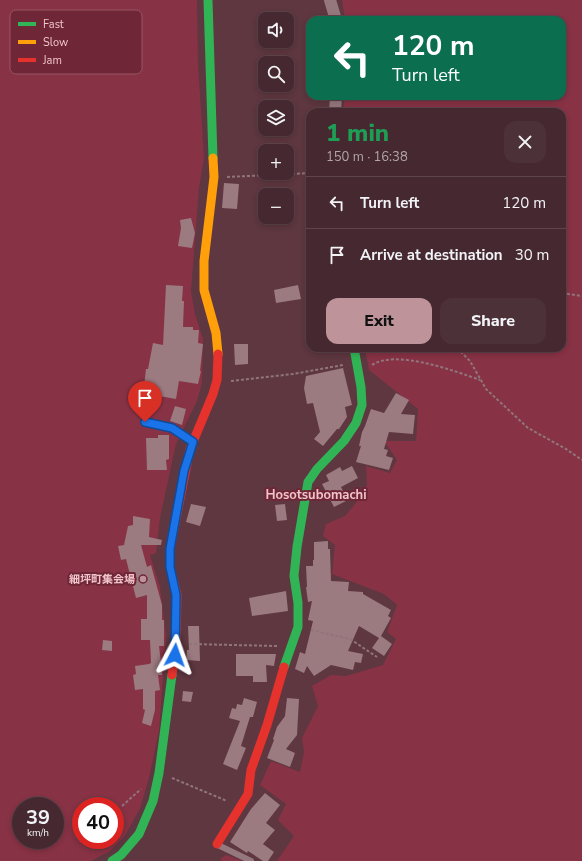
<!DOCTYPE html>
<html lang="en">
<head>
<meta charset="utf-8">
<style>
	:root { --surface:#462930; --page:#4d3138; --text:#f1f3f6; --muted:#b0a6ab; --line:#5e454c; --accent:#be939a }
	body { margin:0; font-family:"Nunito Sans","Noto Sans JP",sans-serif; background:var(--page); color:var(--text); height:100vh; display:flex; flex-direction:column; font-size:15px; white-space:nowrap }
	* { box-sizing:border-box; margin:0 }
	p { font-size:13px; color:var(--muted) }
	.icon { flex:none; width:22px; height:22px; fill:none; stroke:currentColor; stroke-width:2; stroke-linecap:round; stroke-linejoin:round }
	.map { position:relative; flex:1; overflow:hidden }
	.drawer { position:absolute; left:306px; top:108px; width:260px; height:244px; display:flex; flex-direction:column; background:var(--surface); border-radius:12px; box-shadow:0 2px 6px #0003,0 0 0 1px var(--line) }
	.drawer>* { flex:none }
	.top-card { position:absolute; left:306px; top:16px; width:260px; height:84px; border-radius:12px; box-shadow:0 2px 6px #0003,0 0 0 1px var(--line); background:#0b6e4f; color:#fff; overflow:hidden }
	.fabs { position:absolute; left:258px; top:12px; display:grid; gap:8px }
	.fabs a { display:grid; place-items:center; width:36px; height:36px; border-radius:8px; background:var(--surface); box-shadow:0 2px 6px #0003,0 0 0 1px var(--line); font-size:20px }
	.speed { position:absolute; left:12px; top:797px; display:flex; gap:8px; font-size:20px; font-weight:700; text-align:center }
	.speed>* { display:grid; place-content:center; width:52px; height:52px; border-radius:50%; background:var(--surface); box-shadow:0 2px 6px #0003,0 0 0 1px var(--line); line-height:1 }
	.speed small { font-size:10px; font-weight:400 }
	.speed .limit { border:6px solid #d22; background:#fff; color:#111 }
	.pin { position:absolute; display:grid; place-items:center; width:34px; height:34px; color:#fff; margin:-41px -17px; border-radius:50% 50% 50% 0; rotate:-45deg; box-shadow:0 0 4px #0007 }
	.pin .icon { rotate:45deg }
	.me { position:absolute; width:44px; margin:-22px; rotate:4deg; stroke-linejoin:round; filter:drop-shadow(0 0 3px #0008) }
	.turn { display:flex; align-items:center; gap:14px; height:84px; padding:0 20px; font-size:18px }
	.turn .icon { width:52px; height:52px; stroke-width:2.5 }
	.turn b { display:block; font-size:28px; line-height:34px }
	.round { display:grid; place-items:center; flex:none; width:42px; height:42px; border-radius:12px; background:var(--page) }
	.head { display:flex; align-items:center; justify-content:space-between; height:68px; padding:0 20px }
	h1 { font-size:24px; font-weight:800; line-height:30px; color:#1e9e55 }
	.action { display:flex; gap:8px; margin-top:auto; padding:8px 20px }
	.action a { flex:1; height:46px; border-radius:12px; background:var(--accent); color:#111; font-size:16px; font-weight:800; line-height:46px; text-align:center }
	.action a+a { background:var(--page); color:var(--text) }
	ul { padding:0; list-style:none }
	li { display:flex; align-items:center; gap:12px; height:52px; padding:0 20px; border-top:1px solid var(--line) }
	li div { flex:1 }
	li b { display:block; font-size:15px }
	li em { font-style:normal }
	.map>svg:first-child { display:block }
	.green { fill:#883245; fill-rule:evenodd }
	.building { fill:#9b7a80 }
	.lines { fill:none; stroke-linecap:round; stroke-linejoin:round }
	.path { stroke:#91757b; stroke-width:2; stroke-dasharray:3 2; stroke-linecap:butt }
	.lane { stroke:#95787d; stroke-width:6 }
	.street { stroke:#95787d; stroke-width:12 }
	.fast { stroke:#30b455; stroke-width:9 }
	.slow { stroke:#ff9f0a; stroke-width:9 }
	.jam { stroke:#e5322d; stroke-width:9 }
	.route-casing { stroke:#114b97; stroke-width:10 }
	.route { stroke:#1a73e8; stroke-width:7 }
	.poi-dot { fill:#be939a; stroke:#6f2637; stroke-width:1.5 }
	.labels { text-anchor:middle; stroke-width:4; stroke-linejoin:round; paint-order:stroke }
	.poi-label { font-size:11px; font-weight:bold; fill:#f1c4ca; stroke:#6f2637; text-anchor:end }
	.quarter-label { font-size:13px; font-weight:bold; fill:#f1c4ca; stroke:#6f2637 }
	.key { fill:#6f2637; stroke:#965563; stroke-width:1 }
	.key-label { font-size:11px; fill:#f1c4ca }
</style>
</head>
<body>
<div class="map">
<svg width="582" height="861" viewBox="0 0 582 861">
	<rect width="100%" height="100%" fill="#5e3740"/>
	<!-- green -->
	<path class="green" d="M0,0H197L198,63L204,158L199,188L191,291L195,314L203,339L202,383L197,401L176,444L160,518L156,553L150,555L160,587L166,636L159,731L149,778L140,809L124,837L110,851L91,861H0ZM21,806H55V840H21ZM81,806H115V840H81Z
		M342,0H582V861H277L294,836L278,820L286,804L260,785L271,761L300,772L304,752L302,738L318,706L312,686L331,675L346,676L383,665L396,639L387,632L397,605L384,594L332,574L335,545L323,536L326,524L345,516L355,504L367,485L366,466L390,473L397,460L384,441H416L418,409L369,370L365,348H562V112H343L345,96H562V20H345Z
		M226,855L243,861H221V858Z"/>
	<!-- building -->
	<path class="building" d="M224,183L239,184L237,209L222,208Z
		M191,218L195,233L192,248L178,246L181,228L180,220Z
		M166,285L183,286L182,301H184L183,327H193V330H199L198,343L203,344L200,371H201L198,384L179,381L176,399L159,396L160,389L144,387L146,369H148L153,343L163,345Z
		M298,285L301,299L276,303L274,290Z
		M234,344H248V364L235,365Z
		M343,368L352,405L345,407L347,417L339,429H337L323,446L314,439L320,432L313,403L307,404L304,388L306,376Z
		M396,393L409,400L401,414L415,415L413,434L389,432L384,449L388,450L386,456L393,458L389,470L356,462L361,446H359L362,432L365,426L371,409L384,413Z
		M175,406L186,409L182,425L170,421Z
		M158,435H169V459L166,460L167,470H147L146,438H158Z
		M352,466L358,478L341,487L343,491L341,492L346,501L334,507L322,484L329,481L326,475L340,467L342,471Z
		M191,504L206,507L200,526L186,522Z
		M285,504L287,520L277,521L275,505Z
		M133,516L150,519L149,537L162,540L161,545H141L147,567L151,565L162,605V620H164V646H159L162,671V675H158L160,690L155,691V710L151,726L142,723L145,710L143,709V689L135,690L133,675L136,674L135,666L149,664L151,663L150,640H141V619H147V595L136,598L126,559L121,560L118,546L124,545L128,526L133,525Z
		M328,541V549H330L331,581L349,582L348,591L363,592V594L391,610L388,616L391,618L381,636L392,644L384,656L372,648L379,638L359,626L348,651L363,654L361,663L355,662L353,670L331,665L314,676L307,666L304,673L295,669L300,652L305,654L313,621L308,620L312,601L308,602L306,587H307L306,566H313V560H314V542Z
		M286,591L288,611L252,616L249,598Z
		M188,626H199L200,661L186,660L187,650H189Z
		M103,640L112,641V651L102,650Z
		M236,654H276L274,666L266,665L267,682H253V676H236Z
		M183,691L193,692L191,702L182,701Z
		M244,698L257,702L253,717H250L241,746L246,748L237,770L223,764L240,721L229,718L232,708L236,709L237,704L242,705Z
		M287,698L299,699L297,735L286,749L295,753L290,767L267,758L274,740L273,739L277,727L285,716Z
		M265,793L280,805L266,823L275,830L263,844L274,852L268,861H263L248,851L247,853L230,842L251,809Z"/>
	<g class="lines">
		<!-- path -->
		<path class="path" d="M227,177L310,173
			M562,293L582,296
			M457,348L470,361L486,389L528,428L566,449L582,460
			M372,365C396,349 455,371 480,380
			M231,381L293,374L343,365
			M311,630L350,639L377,657
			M189,644L277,646
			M172,778L227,801
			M122,806L141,789"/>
		<!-- lane -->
		<path class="lane" d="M145,422L172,428L193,442
			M218,845L251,861"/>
		<!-- street -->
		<path class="street" d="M330,0L336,20
			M335,112L336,96"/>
		<!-- fast -->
		<path class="fast" d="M208,0L213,158
			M284,667L298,627V603L294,576L297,547L308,482L317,469L344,441L356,423L362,405L361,387L354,348
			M112,861L121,855L139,834L153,801L159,773L172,675"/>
		<!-- slow -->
		<path class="slow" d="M213,158L214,177L204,261V290L216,333L218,354"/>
		<!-- jam -->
		<path class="jam" d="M172,675L176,643L177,595L170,567V549L190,449L213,394L217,380L218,354
			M217,844L248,794L251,770L267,725L284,667"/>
	</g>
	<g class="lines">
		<defs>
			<path id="route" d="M145,422L172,428L193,442L184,471L170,549V567L176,595L175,655"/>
		</defs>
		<!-- route casing -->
		<use href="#route" class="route-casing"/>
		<!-- route -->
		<use href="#route" class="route"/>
	</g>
	<!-- markers -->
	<circle class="poi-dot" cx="143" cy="579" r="4"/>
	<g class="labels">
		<!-- poi labels -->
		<g class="poi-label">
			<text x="135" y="583">細坪町集会場</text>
		</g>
		<!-- quarter labels -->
		<g class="quarter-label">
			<text x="316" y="499">Hosotsubomachi</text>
		</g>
	</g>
	<!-- legend -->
	<rect x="10" y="10" width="132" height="64" rx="6" class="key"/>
	<rect x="18" y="22" width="18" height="4" fill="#30b455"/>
	<rect x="18" y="40" width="18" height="4" fill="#ff9f0a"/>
	<rect x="18" y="58" width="18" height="4" fill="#e5322d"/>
	<g class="key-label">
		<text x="43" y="28">Fast</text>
		<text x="43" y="46">Slow</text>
		<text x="43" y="64">Jam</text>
	</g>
</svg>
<div class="fabs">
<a><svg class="icon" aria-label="sound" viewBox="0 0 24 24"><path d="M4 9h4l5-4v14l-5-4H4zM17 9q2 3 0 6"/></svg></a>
<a><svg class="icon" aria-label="search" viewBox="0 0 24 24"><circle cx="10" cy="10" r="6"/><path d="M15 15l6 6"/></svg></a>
<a><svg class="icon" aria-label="layers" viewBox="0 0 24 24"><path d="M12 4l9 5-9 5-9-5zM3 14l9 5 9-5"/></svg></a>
<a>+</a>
<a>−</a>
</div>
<div class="speed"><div>39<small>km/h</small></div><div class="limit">40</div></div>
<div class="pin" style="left:145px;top:422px;background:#d93025"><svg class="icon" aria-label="arrive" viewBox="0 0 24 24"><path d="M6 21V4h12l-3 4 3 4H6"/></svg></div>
<svg class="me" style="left:175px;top:655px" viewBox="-20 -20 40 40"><path d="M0-17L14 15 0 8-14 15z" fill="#1a73e8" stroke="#fff" stroke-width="4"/></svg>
<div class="top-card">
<div class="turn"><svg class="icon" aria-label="left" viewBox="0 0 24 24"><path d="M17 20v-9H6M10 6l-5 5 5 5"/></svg><div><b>120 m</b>Turn left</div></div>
</div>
<section class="drawer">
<div class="head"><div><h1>1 min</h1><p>150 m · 16:38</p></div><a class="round"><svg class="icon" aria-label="close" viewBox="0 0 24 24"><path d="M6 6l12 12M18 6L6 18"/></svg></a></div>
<ul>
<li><svg class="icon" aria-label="left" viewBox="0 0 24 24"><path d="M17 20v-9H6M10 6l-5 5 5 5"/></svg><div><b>Turn left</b></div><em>120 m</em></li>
<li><svg class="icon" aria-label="arrive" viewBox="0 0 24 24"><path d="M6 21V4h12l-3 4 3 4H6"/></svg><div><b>Arrive at destination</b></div><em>30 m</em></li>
</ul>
<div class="action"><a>Exit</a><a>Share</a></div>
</section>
</div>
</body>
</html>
